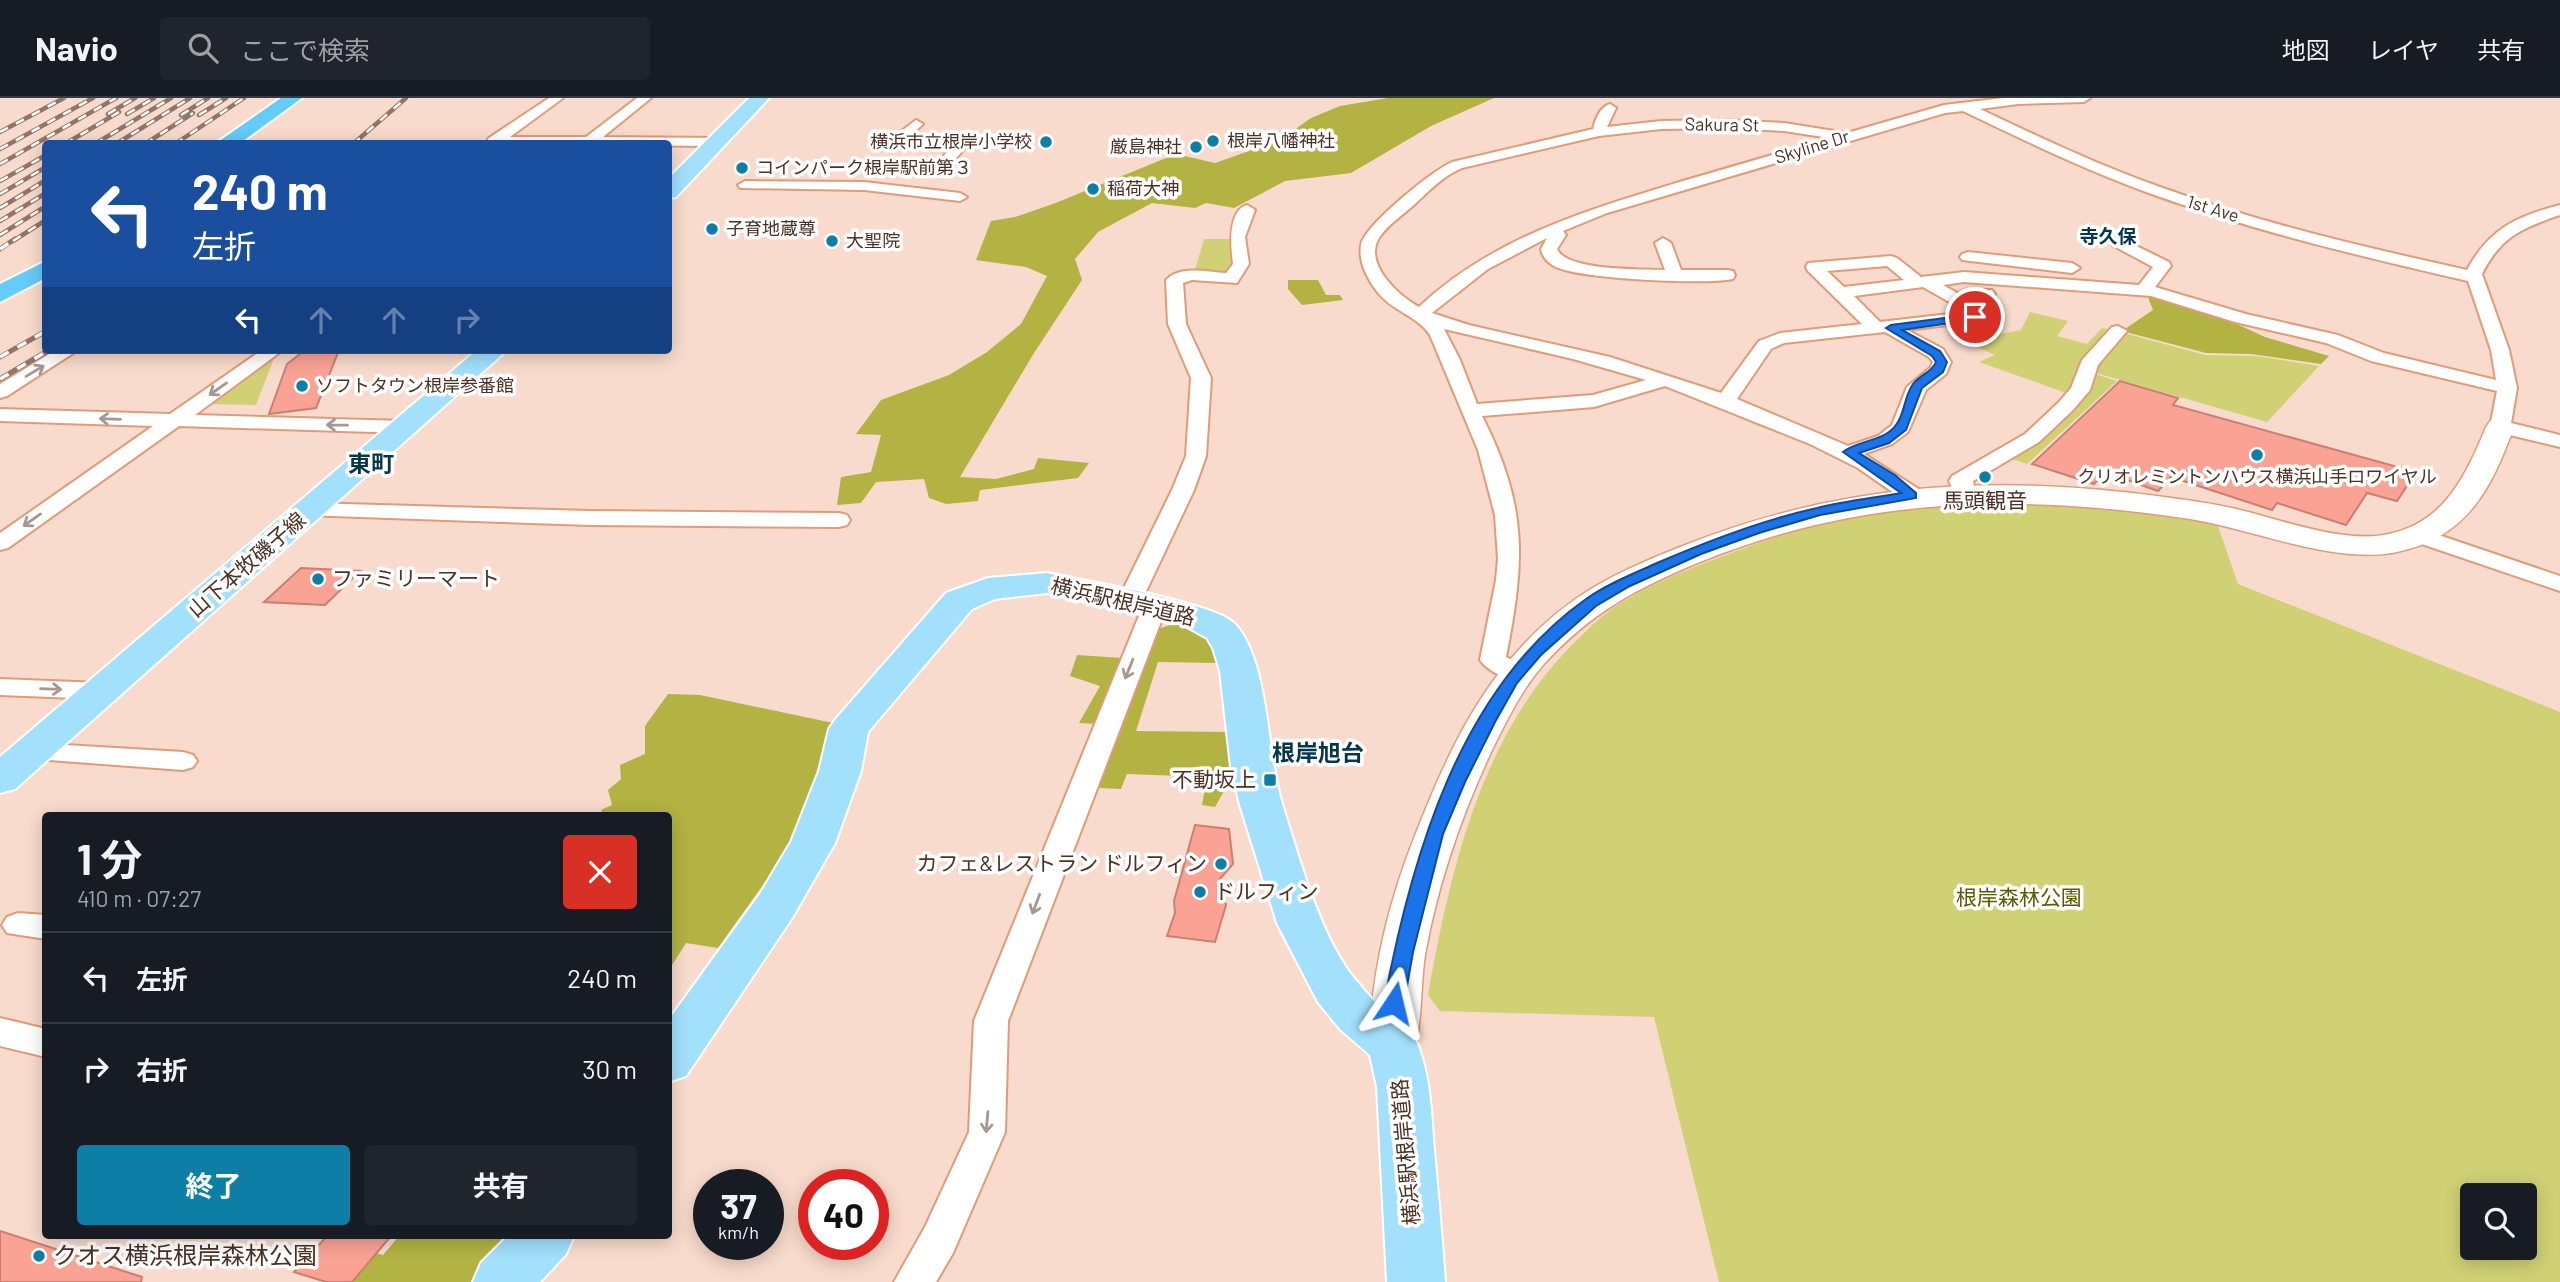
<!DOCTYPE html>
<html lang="ja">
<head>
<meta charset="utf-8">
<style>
	:root { --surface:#171b24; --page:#20242c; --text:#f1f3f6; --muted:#9ea1a6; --line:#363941; --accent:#0d7fa7 }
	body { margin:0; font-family:Barlow,"Noto Sans JP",sans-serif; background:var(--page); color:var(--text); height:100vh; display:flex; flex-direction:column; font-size:26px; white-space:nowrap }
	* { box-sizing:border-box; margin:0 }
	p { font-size:23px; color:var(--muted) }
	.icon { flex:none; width:38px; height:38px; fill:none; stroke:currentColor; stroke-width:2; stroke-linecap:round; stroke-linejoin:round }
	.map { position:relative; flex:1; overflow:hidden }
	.sheet { position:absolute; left:42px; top:714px; width:630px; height:427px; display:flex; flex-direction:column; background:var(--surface); border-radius:7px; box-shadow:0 4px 18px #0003 }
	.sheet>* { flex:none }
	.guide { position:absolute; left:42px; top:42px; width:630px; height:214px; border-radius:7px; box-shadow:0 4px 18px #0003; background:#1a4fa0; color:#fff; overflow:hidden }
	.controls { position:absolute; left:2460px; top:1085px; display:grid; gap:14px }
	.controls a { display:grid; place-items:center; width:77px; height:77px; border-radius:7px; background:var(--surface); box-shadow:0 4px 18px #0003; font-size:35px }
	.speed { position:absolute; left:693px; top:1071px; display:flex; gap:14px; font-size:35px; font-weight:700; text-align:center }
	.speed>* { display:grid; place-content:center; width:91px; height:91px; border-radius:50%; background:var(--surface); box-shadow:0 4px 18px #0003; line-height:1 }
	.speed small { font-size:18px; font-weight:400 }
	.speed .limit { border:10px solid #d22; background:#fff; color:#111 }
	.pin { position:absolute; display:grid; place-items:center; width:60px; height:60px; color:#fff; margin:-30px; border:4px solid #fff; border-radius:50%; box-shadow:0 2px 7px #0007 }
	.me { position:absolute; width:77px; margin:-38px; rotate:10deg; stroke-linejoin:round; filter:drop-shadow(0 0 5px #0008) }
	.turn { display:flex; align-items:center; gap:24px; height:147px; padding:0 35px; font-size:32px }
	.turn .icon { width:91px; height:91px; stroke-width:2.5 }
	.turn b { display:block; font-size:49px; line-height:60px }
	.lanes { display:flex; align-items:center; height:66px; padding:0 35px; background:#0003; justify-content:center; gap:35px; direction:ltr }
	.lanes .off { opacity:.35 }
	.round { display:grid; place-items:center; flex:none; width:74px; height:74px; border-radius:7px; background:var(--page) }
	.overview { display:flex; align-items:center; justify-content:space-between; height:119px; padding:0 35px }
	h1 { font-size:42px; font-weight:700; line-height:52px }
	.cta { display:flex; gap:14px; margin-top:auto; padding:14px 35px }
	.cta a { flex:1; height:80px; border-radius:7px; background:var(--accent); color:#fff; font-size:28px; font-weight:700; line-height:80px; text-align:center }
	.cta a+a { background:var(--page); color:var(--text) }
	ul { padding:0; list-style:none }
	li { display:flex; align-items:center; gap:21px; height:91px; padding:0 35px; border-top:2px solid var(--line) }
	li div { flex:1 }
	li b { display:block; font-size:26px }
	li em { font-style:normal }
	header { display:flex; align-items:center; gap:42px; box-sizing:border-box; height:98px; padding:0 35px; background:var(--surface); border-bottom:2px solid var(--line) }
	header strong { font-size:33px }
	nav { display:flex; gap:38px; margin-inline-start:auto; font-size:24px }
	.search { width:490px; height:63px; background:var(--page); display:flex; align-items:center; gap:18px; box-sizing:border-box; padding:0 24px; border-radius:7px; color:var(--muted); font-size:26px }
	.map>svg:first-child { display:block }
	.green { fill:#d0d174; fill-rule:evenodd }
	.forest { fill:#b2b343 }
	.building { fill:#faa395; stroke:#c97f73; stroke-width:2 }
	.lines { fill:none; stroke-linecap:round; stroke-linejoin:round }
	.street-casing { stroke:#e09c78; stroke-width:4 }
	.secondary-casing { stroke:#e09c78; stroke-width:3 }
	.primary-casing { stroke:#fff; stroke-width:4 }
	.highway-casing { stroke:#fff; stroke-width:4 }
	.street { fill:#fff; fill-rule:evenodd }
	.secondary { fill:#fff; fill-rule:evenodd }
	.primary { fill:#a3e0fb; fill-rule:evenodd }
	.highway { fill:#65cbf8; fill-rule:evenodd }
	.rail-far1-casing { stroke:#917566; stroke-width:4.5 }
	.rail-casing { stroke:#917566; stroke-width:5 }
	.rail-far1 { stroke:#fff; stroke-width:2.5; stroke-dasharray:9; stroke-linecap:butt }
	.rail { stroke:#fff; stroke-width:3.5; stroke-dasharray:10; stroke-linecap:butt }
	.oneway { stroke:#a69890 }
	.route { fill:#1a73e8; stroke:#114b97; stroke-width:2 }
	.poi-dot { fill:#0d7fa7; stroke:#fff; stroke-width:2.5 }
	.labels { text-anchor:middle; stroke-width:7; stroke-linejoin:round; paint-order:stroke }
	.far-street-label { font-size:18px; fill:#4d3122; stroke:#fff }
	.far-poi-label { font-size:18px; fill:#4d3122; stroke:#fff; text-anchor:start }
	.far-neighbourhood-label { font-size:19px; font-weight:bold; fill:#04374a; stroke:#fff }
	.poi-label { font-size:21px; fill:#4d3122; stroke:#fff; text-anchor:start }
	.street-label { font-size:21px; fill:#4d3122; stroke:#fff }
	.park-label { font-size:21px; fill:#5b5b03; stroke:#fff }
	.neighbourhood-label { font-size:23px; font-weight:bold; fill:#04374a; stroke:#fff }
	.near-poi-label { font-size:24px; fill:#4d3122; stroke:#fff; text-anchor:start }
</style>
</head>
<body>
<header>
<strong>Navio</strong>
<div class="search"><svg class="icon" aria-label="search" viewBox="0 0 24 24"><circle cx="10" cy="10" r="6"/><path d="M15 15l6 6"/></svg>ここで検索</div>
<nav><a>地図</a><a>レイヤ</a><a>共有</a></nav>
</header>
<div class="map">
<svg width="2560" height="1184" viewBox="0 0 2560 1184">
	<rect width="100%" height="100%" fill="#f8dbcc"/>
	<!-- green -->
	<path class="green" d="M1204,141H1233L1237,166L1228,179L1194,175Z
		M2030,214L2068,223L2057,238L2087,246L2102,230L2115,233L2069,296L1979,264L1995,257L1964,243L2021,232Z
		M2124,235L2205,257L2256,258L2319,268L2267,324L2096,275V268Z
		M274,260L256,307L212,306Z
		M2095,276L2117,283L2027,366L2006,359L2074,308Z
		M2029,405L2123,412L2217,425L2238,486L2560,614V1184H1719L1654,919L1440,913L1428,897C1451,769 1481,635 1578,541C1590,529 1603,516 1618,507C1651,485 1687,472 1723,458C1770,440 1816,425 1865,415C1919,405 1975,406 2029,405ZM2473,1097H2525V1150H2473Z"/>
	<!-- forest -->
	<path class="forest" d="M1388,0H1494L1431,28L1351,75L1285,83L1234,110L1206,105L1195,110L1152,105L1098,134L1075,161L1082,182L1034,255L960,379L996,381L1034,371L1038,360L1089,365L1078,380L980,392L978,403L946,406L929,400L924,381L876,384L861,405L837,407L841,379L871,374L881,337L856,336L881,302L949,277L987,254L1021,226L1047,178L1026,169L976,162L991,123L1015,119L1053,106L1176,56L1215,65L1280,42L1311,20L1340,8Z
		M1288,182H1318L1326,197H1340L1343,202L1302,207L1288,191Z
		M2146,194L2215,216L2265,239L2329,258L2321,266L2251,256L2206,255L2122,233L2153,212Z
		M1182,523L1205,537L1218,565L1158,564L1136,633L1231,634L1236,672L1215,709L1202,707L1207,679L1127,676L1121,691L1098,690L1158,531Z
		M1077,557L1122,560L1098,626L1079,625L1100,588L1070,578Z
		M668,596L700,597L838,626L805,728L718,850L686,845L669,872L668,718L603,717L601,712L612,707L608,692L621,681L620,667L645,656V628Z
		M399,1138H510L516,1140L472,1184H352L376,1155L383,1157Z"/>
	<!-- building -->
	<path class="building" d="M305,252H339L316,310L269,316L287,266Z
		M2120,283L2178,300L2173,307L2416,374L2397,403L2367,395L2346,427L2277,405L2272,412L2171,379L2158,393L2105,374L2094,386L2032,366Z
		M301,470L360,473L325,507L264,504Z
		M1195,727L1229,731L1233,766L1219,782L1226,807L1215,844L1167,838L1175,815L1174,803Z
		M0,1133L142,1179L141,1184H0Z
		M327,1138H391L352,1184H326L294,1174Z"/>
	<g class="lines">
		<defs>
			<path id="street" d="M549,0H563L510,39H586L637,0H651L603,39L718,40L725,44L718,48L485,46L489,40Z
				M2003,0H2090L2084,4L2018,6L1980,11C2039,39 2098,67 2160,89C2260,125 2364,149 2467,172C2489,131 2517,118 2560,107V117C2522,130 2501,138 2482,176L2509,252L2517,290L2511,325L2560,337V349L2493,333L2490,329L2497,293L2371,263L2326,245L2235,224L2151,198L1964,184L1943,187L1973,204L1980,192H1992L1995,196L1980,223L1907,232L1943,251L1951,264L1946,276L1926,292L1908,334L1892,346L1864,356L1920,392L1923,397L1920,402H1904L1858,370L1810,346L1665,288L1594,309L1482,318C1528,409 1525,462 1506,559L1527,569L1531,575L1527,581C1512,584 1489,575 1480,562L1496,482L1498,461L1495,417L1478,352L1430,237C1417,218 1395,214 1380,197C1369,184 1358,165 1361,147C1364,128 1433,72 1452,64L1593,31C1595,22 1600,9 1610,6L1616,10L1607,29L1661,23L1722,22L1784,25L1847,35L1944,7ZM1963,13C2024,42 2085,72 2149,95C2253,133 2360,158 2468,183L2491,252L2496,282L2384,255L2338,237L2246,216L2155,189L2171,168L2169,164L2118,139L2110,144L2112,147L2153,169L2139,187L1964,174L1921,179L1897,160L1891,158L1808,165L1806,169L1808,173L1862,226L1780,235L1759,243L1721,295L1610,259L1469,227L1432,215L1488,171L1547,140L1541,151C1542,158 1547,164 1554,168C1577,181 1705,187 1733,181L1735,177L1733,173L1727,172H1681L1671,145L1663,140L1655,145L1665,172C1642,171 1566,173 1557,151L1566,137L1563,133L1607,115L1945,15ZM1722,30L1784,33L1830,40C1779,55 1727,70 1676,85C1584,113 1491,141 1419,209C1399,198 1363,166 1379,140C1387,127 1404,116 1415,106C1430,92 1443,78 1462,70L1599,38L1661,31ZM1887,168L1904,182L1844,189L1827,173ZM1923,189L1967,214L1880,224L1854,198ZM1444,231L1573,261L1646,282L1593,297L1477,306L1460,262ZM1885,234L1929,259L1933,264L1931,269L1907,289L1892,327L1878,338L1848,348L1737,301L1771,251L1784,245Z
				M916,22L923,26L909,39L958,46L965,50L944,74H934L932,71L948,53L898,45L891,41Z
				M745,83L864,84L960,95L967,99L960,103L864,92L740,90L738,87Z
				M1247,107L1255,112L1245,139L1249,166L1237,185L1192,182L1183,185L1186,226L1211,280L1206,358L1194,392L1142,502L1139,507L1130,509L1121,507L1118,502L1172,392L1186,358L1191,280L1168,226L1166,182C1180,167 1207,174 1226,175L1233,166C1231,150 1227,113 1247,107Z
				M1968,154L2072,165L2080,170L2072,175L1962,162L1960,159L1962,156Z
				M2118,228L2127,233L2098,267L2090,292L2073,312L2039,344L1973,383L1975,394L1972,399H1956L1949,383L1952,378L2025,336L2059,304L2071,290L2082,262L2112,229Z
				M56,252H78L7,298L0,300V286Z
				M262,252H283L195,317L405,323L412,325L415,329L412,333L405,335L179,328L8,450L0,452V435L153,328L0,323V311L170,316Z
				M311,405L590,413L839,415L847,417L850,422L847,427L839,429L590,427L303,417L300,412L303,407Z
				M2418,430L2560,478V493L2410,442L2407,437L2410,432Z
				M1155,501L1164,503L1167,508L1008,923L1005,1034L953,1155L936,1184H894L925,1129L969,1034L974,923L1143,508L1146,503Z
				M0,581L101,585L110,587L114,593L110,599L101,601L0,597Z
				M32,645L183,654L193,657L197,663L193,669L183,672L22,660L18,654L22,648Z
				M18,815L46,817V841L7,835L2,827L7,819Z
				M0,920L46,931V959L0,948Z"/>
			<path id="secondary" d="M2500,321L2510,323L2514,329C2491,391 2468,439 2397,454C2336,467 2252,431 2190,421C2019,395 1862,398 1700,464C1637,490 1590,515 1544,566C1522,591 1508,620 1493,650C1462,716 1438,784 1425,857C1420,888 1423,935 1410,961L1393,966L1376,961C1374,956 1370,952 1369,947C1367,939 1371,926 1371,917C1376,857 1392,796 1414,740C1439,676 1469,606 1516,555C1565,499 1612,476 1680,449C1840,385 1988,376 2157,398C2185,402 2213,405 2240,412C2282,422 2346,446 2389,436C2445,424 2466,377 2486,329L2490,323Z"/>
			<path id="primary" d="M749,0H769L676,99L668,100V81Z
				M477,252H507L15,691L0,695V659Z
				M1047,475C1083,483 1214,504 1235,526C1270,565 1266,657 1283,709C1299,760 1320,837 1353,879C1360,887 1367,896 1374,903C1390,918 1411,927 1418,948C1431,981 1431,1017 1434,1052C1438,1096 1442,1140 1445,1184H1387L1377,989L1370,957L1340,931L1318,904L1277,825L1240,707L1231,669L1220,573L1213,550L1207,540L1180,525L1047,495L995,501L972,511L868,634L861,673L835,745L792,820L686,978L668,984V923L760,796L791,744L819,673L829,631L835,622L946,495L988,480Z
				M508,1138H574L566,1156L540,1184H473L481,1165Z"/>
			<path id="highway" d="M281,0H302L239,46H215Z
				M46,163V180L0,204V186Z"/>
		</defs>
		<!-- street casing -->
		<use href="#street" class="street-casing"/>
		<!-- secondary casing -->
		<use href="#secondary" class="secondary-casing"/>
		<!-- primary casing -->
		<use href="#primary" class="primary-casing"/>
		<!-- highway casing -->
		<use href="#highway" class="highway-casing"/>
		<!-- street -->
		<use href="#street" class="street"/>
		<!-- secondary -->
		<use href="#secondary" class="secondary"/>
		<!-- primary -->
		<use href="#primary" class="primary"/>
		<!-- highway -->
		<use href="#highway" class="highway"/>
		<defs>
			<path id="rail-far1" d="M108,16L135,0
				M127,16L154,0
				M181,17L208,0
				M199,17L226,0
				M0,34L64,0
				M65,46L119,14
				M95,46L171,0
				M116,46L190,0
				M145,46L193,15
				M175,46L244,0
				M353,46L406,0
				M0,51L93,0
				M0,66L116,0
				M0,83L46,57
				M0,96L46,69
				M0,110L46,82
				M0,123L46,95
				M0,137L46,108
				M13,143L46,122"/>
			<path id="rail" d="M0,151L15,141
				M0,259L46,233
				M0,281L49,252"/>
		</defs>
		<!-- rail-far1 casing -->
		<use href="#rail-far1" class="rail-far1-casing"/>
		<!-- rail casing -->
		<use href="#rail" class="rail-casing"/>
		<!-- rail-far1 -->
		<use href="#rail-far1" class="rail-far1"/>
		<!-- rail -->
		<use href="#rail" class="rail"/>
	</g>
	<!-- one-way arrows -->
	<defs><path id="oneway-shaft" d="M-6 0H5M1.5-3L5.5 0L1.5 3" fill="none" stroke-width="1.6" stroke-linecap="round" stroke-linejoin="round" transform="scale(1.75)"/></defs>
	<g class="oneway">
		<use href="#oneway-shaft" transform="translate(35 273) rotate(-31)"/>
		<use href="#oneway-shaft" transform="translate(218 291) rotate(145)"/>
		<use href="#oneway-shaft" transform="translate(110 321) rotate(-178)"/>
		<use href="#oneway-shaft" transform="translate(337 327) rotate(-179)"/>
		<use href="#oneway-shaft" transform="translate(32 422) rotate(145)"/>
		<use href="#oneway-shaft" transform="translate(1129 571) rotate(112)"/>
		<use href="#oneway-shaft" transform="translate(51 591) rotate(2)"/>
		<use href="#oneway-shaft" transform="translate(1036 806) rotate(111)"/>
		<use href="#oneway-shaft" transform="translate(987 1024) rotate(95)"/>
	</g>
	<!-- route -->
	<path class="route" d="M1975,216L1980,219L1978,221L1902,232L1940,253L1947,264L1943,274L1922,290L1906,332L1889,345L1859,355L1895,377L1916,395V400L1820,417L1759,435L1701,456L1630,488L1596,508L1541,557L1517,585L1495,624L1465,684L1443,736L1413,854L1404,905L1401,911L1394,913L1387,911L1384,905C1411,760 1459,591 1586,501C1607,486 1633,476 1657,465C1708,443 1762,422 1817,410C1845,403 1873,400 1901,395L1843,354C1857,342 1884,344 1896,327C1905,316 1904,298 1913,286C1920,277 1932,274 1936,264L1932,258L1886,230L1891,227Z"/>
	<!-- markers -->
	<g class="poi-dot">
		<circle cx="1213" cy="43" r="7"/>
		<circle cx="1046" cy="44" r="7"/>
		<circle cx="1196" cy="49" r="7"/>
		<circle cx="742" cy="70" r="7"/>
		<circle cx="1093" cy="91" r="7"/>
		<circle cx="712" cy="131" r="7"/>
		<circle cx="832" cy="143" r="7"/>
		<circle cx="302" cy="288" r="7"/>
		<circle cx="2257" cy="357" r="7"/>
		<circle cx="1985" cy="379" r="7"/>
		<circle cx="318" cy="481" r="7"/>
		<rect x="1263" y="675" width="14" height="14" rx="3.5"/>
		<circle cx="1221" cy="766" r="7"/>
		<circle cx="1200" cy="794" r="7"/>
		<circle cx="39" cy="1158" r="7"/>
	</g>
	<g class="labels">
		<!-- far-street labels -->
		<g class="far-street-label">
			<text transform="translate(1722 27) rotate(1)" y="6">Sakura St</text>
			<text transform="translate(1812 49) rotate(-17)" y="6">Skyline Dr</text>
			<text transform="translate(2213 111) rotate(17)" y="6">1st Ave</text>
		</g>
		<!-- far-poi labels -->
		<g class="far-poi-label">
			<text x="1227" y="49">根岸八幡神社</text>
			<text x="1032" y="50" text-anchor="end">横浜市立根岸小学校</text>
			<text x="1182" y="55" text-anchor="end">厳島神社</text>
			<text x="756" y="76">コインパーク根岸駅前第３</text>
			<text x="1107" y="97">稲荷大神</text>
			<text x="726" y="137">子育地蔵尊</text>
			<text x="846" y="149">大聖院</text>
			<text x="316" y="294">ソフトタウン根岸参番館</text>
			<text x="2257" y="385" text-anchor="middle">クリオレミントンハウス横浜山手ロワイヤル</text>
		</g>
		<!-- far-neighbourhood labels -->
		<g class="far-neighbourhood-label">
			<text x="2108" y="145">寺久保</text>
		</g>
		<!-- poi labels -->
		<g class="poi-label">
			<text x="1985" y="410" text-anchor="middle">馬頭観音</text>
			<text x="332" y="488">ファミリーマート</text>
			<text x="1256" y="689" text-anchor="end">不動坂上</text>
			<text x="1207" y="773" text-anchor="end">カフェ&amp;レストラン ドルフィン</text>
			<text x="1214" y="801">ドルフィン</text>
		</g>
		<!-- street labels -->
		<g class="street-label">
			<text transform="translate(247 467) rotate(-41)" y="7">山下本牧磯子線</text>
			<text transform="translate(1123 504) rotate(13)" y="7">横浜駅根岸道路</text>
			<text transform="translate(1406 1054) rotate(-95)" y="7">横浜駅根岸道路</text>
		</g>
		<!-- park labels -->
		<g class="park-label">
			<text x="2019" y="807">根岸森林公園</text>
		</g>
		<!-- neighbourhood labels -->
		<g class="neighbourhood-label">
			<text x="371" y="374">東町</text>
			<text x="1318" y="663">根岸旭台</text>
		</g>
		<!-- near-poi labels -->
		<g class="near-poi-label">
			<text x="53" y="1166">クオス横浜根岸森林公園</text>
		</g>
	</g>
</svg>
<div class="controls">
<a><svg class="icon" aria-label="search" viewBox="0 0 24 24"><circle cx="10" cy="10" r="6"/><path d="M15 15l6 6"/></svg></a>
</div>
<div class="speed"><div>37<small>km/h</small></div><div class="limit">40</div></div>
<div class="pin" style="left:1975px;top:219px;background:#d93025"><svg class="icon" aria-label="arrive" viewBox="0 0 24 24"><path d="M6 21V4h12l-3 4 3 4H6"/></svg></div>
<svg class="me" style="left:1394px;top:905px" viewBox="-20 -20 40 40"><path d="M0-17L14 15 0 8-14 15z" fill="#1a73e8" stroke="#fff" stroke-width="4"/></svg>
<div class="guide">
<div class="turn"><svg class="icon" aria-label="left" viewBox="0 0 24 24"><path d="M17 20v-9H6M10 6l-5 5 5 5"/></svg><div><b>240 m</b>左折</div></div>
<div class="lanes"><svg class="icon" aria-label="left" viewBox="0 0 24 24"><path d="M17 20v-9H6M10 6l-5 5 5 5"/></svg><svg class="icon off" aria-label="ahead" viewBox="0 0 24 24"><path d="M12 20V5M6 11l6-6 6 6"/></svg><svg class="icon off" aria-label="ahead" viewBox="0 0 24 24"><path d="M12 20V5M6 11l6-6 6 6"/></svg><svg class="icon off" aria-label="right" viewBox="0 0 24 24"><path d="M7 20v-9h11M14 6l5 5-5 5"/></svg></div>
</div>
<section class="sheet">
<div class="overview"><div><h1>1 分</h1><p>410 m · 07:27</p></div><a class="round" style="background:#d93025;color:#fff"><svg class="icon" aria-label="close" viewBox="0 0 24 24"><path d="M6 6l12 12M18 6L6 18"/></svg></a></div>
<ul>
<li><svg class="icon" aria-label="left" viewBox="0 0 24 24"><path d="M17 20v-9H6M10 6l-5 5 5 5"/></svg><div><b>左折</b></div><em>240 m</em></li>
<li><svg class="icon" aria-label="right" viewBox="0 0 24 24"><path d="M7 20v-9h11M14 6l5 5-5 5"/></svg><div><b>右折</b></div><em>30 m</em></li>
</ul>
<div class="cta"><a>終了</a><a>共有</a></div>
</section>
</div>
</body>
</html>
